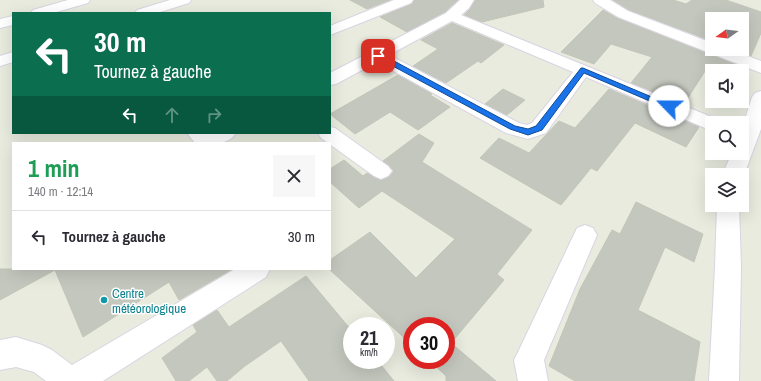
<!DOCTYPE html>
<html lang="fr">
<head>
<meta charset="utf-8">
<style>
	:root { --surface:#fff; --page:#f7f7f7; --text:#2b2b33; --muted:#7c7c81; --line:#e1e1e2 }
	body { margin:0; font-family:"Archivo Narrow",sans-serif; background:var(--page); color:var(--text); height:100vh; display:flex; flex-direction:column; font-size:15px; white-space:nowrap }
	* { box-sizing:border-box; margin:0 }
	p { font-size:13px; color:var(--muted) }
	.icon { flex:none; width:22px; height:22px; fill:none; stroke:currentColor; stroke-width:2; stroke-linecap:round; stroke-linejoin:round }
	.map { position:relative; flex:1; overflow:hidden }
	.side { position:absolute; left:12px; top:142px; width:319px; height:128px; display:flex; flex-direction:column; background:var(--surface); border-radius:0px; box-shadow:0 4px 16px #0002 }
	.side>* { flex:none }
	.top-card { position:absolute; left:12px; top:12px; width:319px; height:122px; border-radius:0px; box-shadow:0 4px 16px #0002; background:#0b6e4f; color:#fff; overflow:hidden }
	.needle { width:26px; rotate:256deg }
	.buttons { position:absolute; left:705px; top:12px; display:grid; gap:8px }
	.buttons a { display:grid; place-items:center; width:44px; height:44px; border-radius:0px; background:var(--surface); box-shadow:0 4px 16px #0002; font-size:20px }
	.speed { position:absolute; left:343px; top:317px; display:flex; gap:8px; font-size:20px; font-weight:700; text-align:center }
	.speed>* { display:grid; place-content:center; width:52px; height:52px; border-radius:50%; background:var(--surface); box-shadow:0 4px 16px #0002; line-height:1 }
	.speed small { font-size:10px; font-weight:400 }
	.speed .limit { border:6px solid #d22; background:#fff; color:#111 }
	.pin { position:absolute; display:grid; place-items:center; width:34px; height:34px; color:#fff; margin:-17px; border-radius:8px; box-shadow:0 2px 6px #0006 }
	.me { position:absolute; width:44px; margin:-22px; rotate:293deg; stroke-linejoin:round; filter:drop-shadow(0 0 3px #0008) }
	.turn { display:flex; align-items:center; gap:14px; height:84px; padding:0 16px; font-size:18px }
	.turn .icon { width:52px; height:52px; stroke-width:2.5 }
	.turn b { display:block; font-size:28px; line-height:34px }
	.lanes { display:flex; align-items:center; height:38px; padding:0 16px; background:#0003; justify-content:center; gap:20px; direction:ltr }
	.lanes .off { opacity:.35 }
	.round { display:grid; place-items:center; flex:none; width:42px; height:42px; border-radius:0px; background:var(--page) }
	.headline { display:flex; align-items:center; justify-content:space-between; height:68px; padding:0 16px }
	h1 { font-size:24px; font-weight:700; line-height:30px; color:#1e9e55 }
	ul { padding:0; list-style:none }
	li { display:flex; align-items:center; gap:12px; height:52px; padding:0 16px; border-top:1px solid var(--line) }
	li div { flex:1 }
	li b { display:block; font-size:15px }
	li em { font-style:normal }
	.map>svg:first-child { display:block }
	.building { fill:#c4c7be; stroke:#c2c6b8 }
	.lines { fill:none; stroke-linecap:round; stroke-linejoin:round }
	.minor-casing { stroke:#dad4e2; stroke-width:2 }
	.minor { fill:#fff; fill-rule:evenodd }
	.route { fill:#1a73e8; stroke:#114b97 }
	.culture-dot { fill:#0f9aa8; stroke:#fff; stroke-width:1.5 }
	.labels { text-anchor:middle; stroke-width:3; stroke-linejoin:round; paint-order:stroke }
	.near-culture-label { font-size:13px; fill:#0d838f; stroke:#fff; text-anchor:start }
</style>
</head>
<body>
<div class="map">
<svg width="761" height="381" viewBox="0 0 761 381">
	<rect width="100%" height="100%" fill="#e8ebde"/>
	<!-- building -->
	<path class="building" d="M350,0H390L367,9Z
		M414,0H458L445,12L407,32L380,17L412,4Z
		M475,0H543L544,7L482,22L464,15L470,9Z
		M613,0H673L686,4L692,0H726L761,12V33L751,56L733,49H742V19H712V41L629,10Z
		M603,10L617,18L739,66L736,71H712V73L705,71L684,104L631,83L652,57L611,44L594,64L561,52Z
		M452,23L504,45L481,63L478,61L446,83L413,66L438,49L421,40Z
		M398,75L432,94L430,95L450,107L418,130L390,112L355,134L330,114Z
		M503,89L525,100L507,115L485,104Z
		M609,89L699,127L686,147L635,123L597,171L591,168L561,205L480,158L499,138L529,153L559,121L575,128Z
		M419,134L434,143L422,162L532,230L497,274L504,280L451,343L496,381H446V376L429,360H446V326H412V345L330,270V260L370,232L416,278L455,239L382,191L359,208L330,182V169L344,160L363,176L367,173L380,180L389,177L394,171L383,161Z
		M636,202L703,234L694,262L665,247L638,310L700,342L694,381H575L549,366L580,289L612,230L620,234Z
		M0,269H232L179,300L169,282L83,337L55,270L0,300Z
		M306,276L352,331V360H377L394,381H309L281,341L245,366L227,381H217L207,367L189,381H176L162,358L197,332L193,325L217,310L229,327Z"/>
	<g class="lines">
		<defs>
			<path id="minor" d="M68,0H90L88,3L53,13H31L33,10Z
				M170,0H191L189,3L157,13H135L137,10Z
				M394,0H413L411,3L330,35V26Z
				M460,0H474L469,8L461,15L719,120L721,123H712V130L705,128L586,77L546,133L528,139L506,133L377,62L336,84L330,85V73L446,13ZM452,21L573,72L532,123L527,125L519,123L389,55Z
				M593,0H610L628,11L712,43V49H729L761,61V73L618,17L595,3Z
				M13,16V25L0,28V19Z
				M13,52V62L0,66V56Z
				M761,91V129L744,175L742,178V175H722L732,153H742V128L752,97L755,93Z
				M330,127L335,128L388,166L392,171L388,176L381,179L374,176L321,138L318,133H330Z
				M187,133H236C227,147 209,143 195,143Z
				M717,205H739L741,267L739,381H709L715,267Z
				M585,225L593,228L597,235L544,360L548,381H518L514,360L519,350L577,228Z
				M235,269H270L266,277L103,381H46L34,372L16,367L0,370V340L16,337L42,345L52,350L72,365Z"/>
		</defs>
		<!-- minor casing -->
		<use href="#minor" class="minor-casing"/>
		<!-- minor -->
		<use href="#minor" class="minor"/>
	</g>
	<!-- route -->
	<path class="route" d="M376,54H381L515,126L528,129L536,126L581,68H583L673,106L672,108H666L584,73L542,130L528,135L510,129L376,57Z"/>
	<!-- markers -->
	<circle class="culture-dot" cx="104" cy="300" r="4"/>
	<g class="labels">
		<!-- near-culture labels -->
		<g class="near-culture-label">
			<text x="112" y="298">Centre<tspan x="112" dy="15">météorologique</tspan></text>
		</g>
	</g>
</svg>
<div class="buttons">
<a><svg class="needle" viewBox="-14 -14 28 28"><path d="M0-13l5 13h-10z" fill="#e53935"/><path d="M0 13l5-13h-10z" fill="#7c7c81"/></svg></a>
<a><svg class="icon" aria-label="sound" viewBox="0 0 24 24"><path d="M4 9h4l5-4v14l-5-4H4zM17 9q2 3 0 6"/></svg></a>
<a><svg class="icon" aria-label="search" viewBox="0 0 24 24"><circle cx="10" cy="10" r="6"/><path d="M15 15l6 6"/></svg></a>
<a><svg class="icon" aria-label="layers" viewBox="0 0 24 24"><path d="M12 4l9 5-9 5-9-5zM3 14l9 5 9-5"/></svg></a>
</div>
<div class="speed"><div>21<small>km/h</small></div><div class="limit">30</div></div>
<div class="pin" style="left:378px;top:56px;background:#d93025"><svg class="icon" aria-label="arrive" viewBox="0 0 24 24"><path d="M6 21V4h12l-3 4 3 4H6"/></svg></div>
<svg class="me" style="left:669px;top:106px" viewBox="-20 -20 40 40"><circle r="19" fill="#fff"/><path d="M0-13L10 11 0 6-10 11z" fill="#1a73e8"/></svg>
<div class="top-card">
<div class="turn"><svg class="icon" aria-label="left" viewBox="0 0 24 24"><path d="M17 20v-9H6M10 6l-5 5 5 5"/></svg><div><b>30 m</b>Tournez à gauche</div></div>
<div class="lanes"><svg class="icon" aria-label="left" viewBox="0 0 24 24"><path d="M17 20v-9H6M10 6l-5 5 5 5"/></svg><svg class="icon off" aria-label="ahead" viewBox="0 0 24 24"><path d="M12 20V5M6 11l6-6 6 6"/></svg><svg class="icon off" aria-label="right" viewBox="0 0 24 24"><path d="M7 20v-9h11M14 6l5 5-5 5"/></svg></div>
</div>
<section class="side">
<div class="headline"><div><h1>1 min</h1><p>140 m · 12:14</p></div><a class="round"><svg class="icon" aria-label="close" viewBox="0 0 24 24"><path d="M6 6l12 12M18 6L6 18"/></svg></a></div>
<ul>
<li><svg class="icon" aria-label="left" viewBox="0 0 24 24"><path d="M17 20v-9H6M10 6l-5 5 5 5"/></svg><div><b>Tournez à gauche</b></div><em>30 m</em></li>
</ul>
</section>
</div>
</body>
</html>
